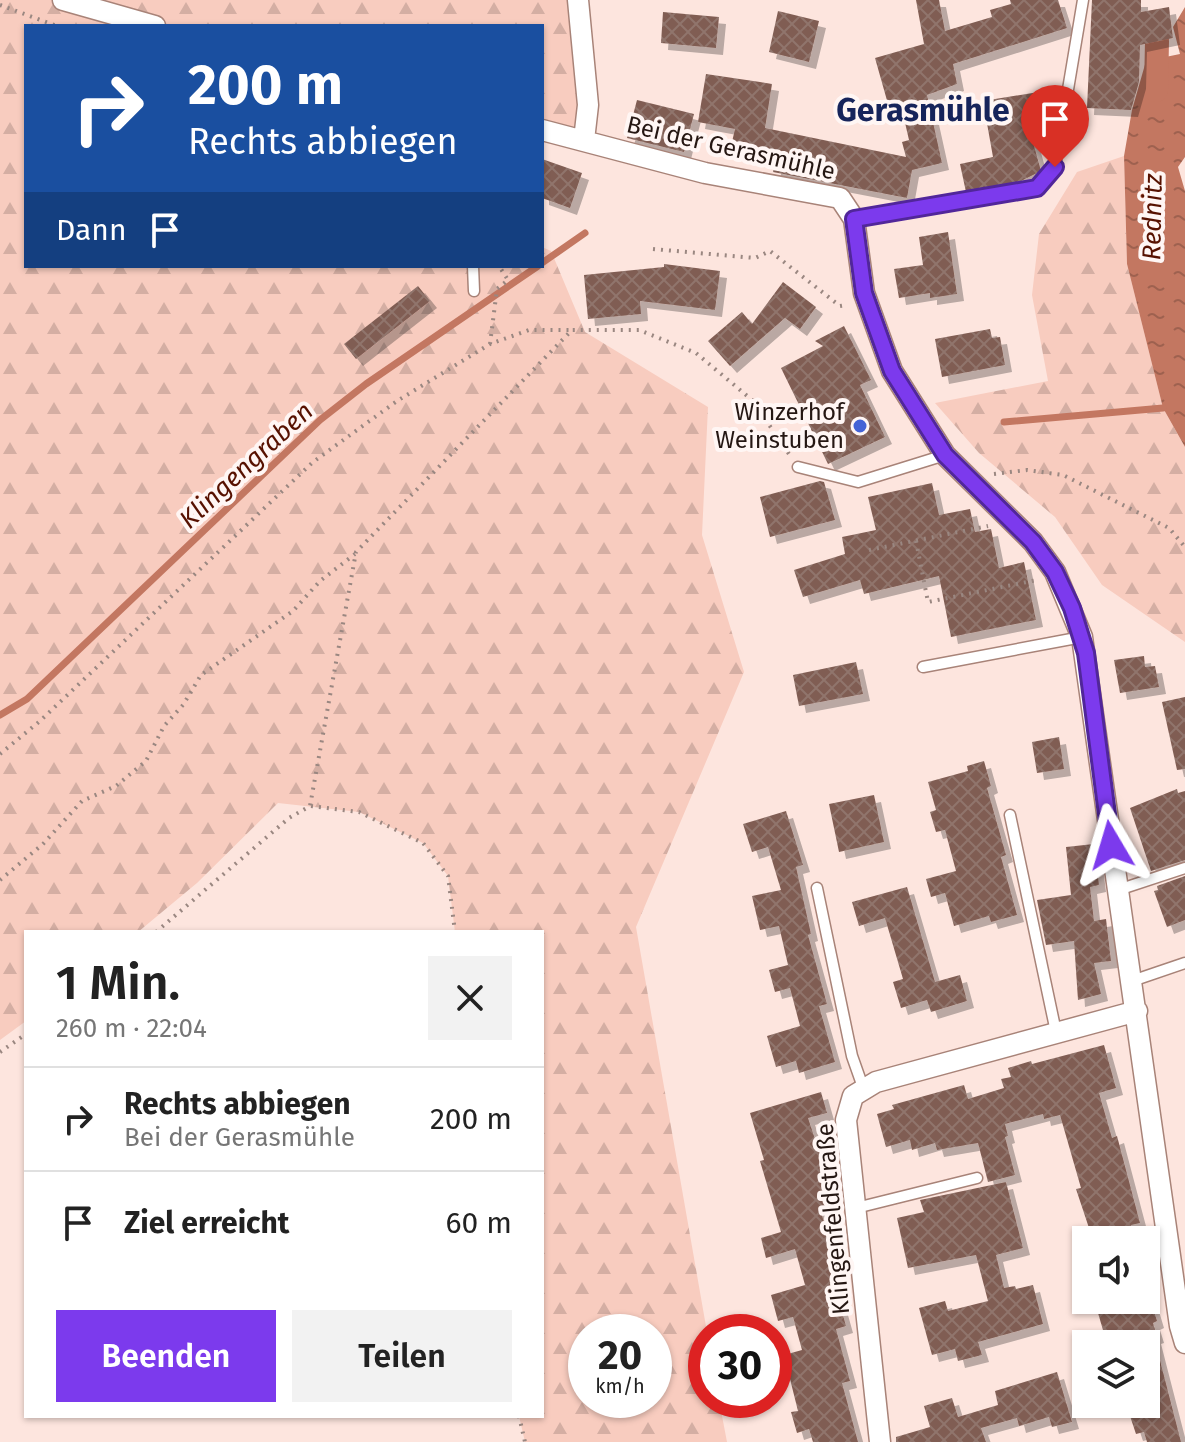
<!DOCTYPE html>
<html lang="de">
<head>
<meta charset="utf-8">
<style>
	:root { --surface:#fff; --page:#f2f2f2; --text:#222; --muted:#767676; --line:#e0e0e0; --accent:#7c3aed }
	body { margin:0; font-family:"Fira Sans",sans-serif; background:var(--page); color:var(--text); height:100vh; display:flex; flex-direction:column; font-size:30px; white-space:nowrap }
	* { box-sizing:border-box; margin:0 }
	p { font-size:26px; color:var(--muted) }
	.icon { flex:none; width:44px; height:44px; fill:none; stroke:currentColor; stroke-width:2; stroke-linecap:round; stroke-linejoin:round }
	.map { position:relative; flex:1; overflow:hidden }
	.details { position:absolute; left:24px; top:930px; width:520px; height:488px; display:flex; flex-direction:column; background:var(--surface); border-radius:0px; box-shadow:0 2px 6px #0004 }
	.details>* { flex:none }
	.banner { position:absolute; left:24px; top:24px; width:520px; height:244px; border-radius:0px; box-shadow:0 2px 6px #0004; background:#1a4fa0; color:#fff; overflow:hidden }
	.controls { position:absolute; left:1072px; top:1226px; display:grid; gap:16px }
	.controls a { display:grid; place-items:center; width:88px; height:88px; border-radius:0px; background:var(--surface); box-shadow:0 2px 6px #0004; font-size:40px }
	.speed { position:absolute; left:568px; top:1314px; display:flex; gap:16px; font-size:40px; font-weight:700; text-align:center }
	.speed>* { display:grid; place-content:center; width:104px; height:104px; border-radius:50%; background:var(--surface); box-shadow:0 2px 6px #0004; line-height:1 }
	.speed small { font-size:20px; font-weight:400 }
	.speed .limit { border:12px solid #d22; background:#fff; color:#111 }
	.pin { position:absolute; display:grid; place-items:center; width:68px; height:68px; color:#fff; margin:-82px -34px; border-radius:50% 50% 50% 0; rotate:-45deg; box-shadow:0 0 8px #0007 }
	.pin .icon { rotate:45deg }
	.me { position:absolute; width:88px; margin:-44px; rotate:353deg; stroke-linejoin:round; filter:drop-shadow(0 0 6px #0008) }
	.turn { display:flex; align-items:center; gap:28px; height:168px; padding:0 32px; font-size:36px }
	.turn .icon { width:104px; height:104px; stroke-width:2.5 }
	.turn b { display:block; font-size:56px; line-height:68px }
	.then { display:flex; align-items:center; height:76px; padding:0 32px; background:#0003; gap:16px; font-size:30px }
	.round { display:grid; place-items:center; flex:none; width:84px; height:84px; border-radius:0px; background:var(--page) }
	.overview { display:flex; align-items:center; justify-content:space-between; height:136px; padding:0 32px }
	h1 { font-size:48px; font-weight:600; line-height:60px }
	.action { display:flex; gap:16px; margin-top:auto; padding:16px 32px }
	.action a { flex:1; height:92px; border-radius:0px; background:var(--accent); color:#fff; font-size:32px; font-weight:600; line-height:92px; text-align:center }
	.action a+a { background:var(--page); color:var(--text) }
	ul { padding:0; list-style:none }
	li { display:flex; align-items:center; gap:24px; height:104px; padding:0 32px; border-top:2px solid var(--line) }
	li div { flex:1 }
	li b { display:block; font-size:30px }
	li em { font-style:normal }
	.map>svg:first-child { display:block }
	.forest { fill:url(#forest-firs); fill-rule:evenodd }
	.water { fill:url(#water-ripples) }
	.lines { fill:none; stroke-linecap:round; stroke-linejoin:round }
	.stream { stroke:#c37761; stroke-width:7 }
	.canal { stroke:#c37761; stroke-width:24 }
	.building { fill:url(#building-cross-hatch); filter:url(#shadow) }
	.service-casing { stroke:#a88378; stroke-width:13 }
	.minor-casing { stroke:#a88378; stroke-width:23 }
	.path { stroke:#9a8781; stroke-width:4; stroke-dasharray:2 6; stroke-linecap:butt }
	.service { stroke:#fff; stroke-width:10 }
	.minor { stroke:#fff; stroke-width:20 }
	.route-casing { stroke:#51269a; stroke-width:20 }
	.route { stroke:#7c3aed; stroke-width:14 }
	.poi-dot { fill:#4463d6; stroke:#fff6f4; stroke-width:3 }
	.labels { text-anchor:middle; stroke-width:8; stroke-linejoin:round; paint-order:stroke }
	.street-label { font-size:24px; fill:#251713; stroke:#fff6f4 }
	.poi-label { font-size:24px; fill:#251713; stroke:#fff6f4; text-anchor:end }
	.water-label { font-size:26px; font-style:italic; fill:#571100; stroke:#fff6f4 }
	.district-label { font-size:32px; font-weight:bold; fill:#16245b; stroke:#fff6f4 }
</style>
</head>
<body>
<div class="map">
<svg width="1185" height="1442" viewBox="0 0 1185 1442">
	<defs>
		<pattern id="forest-firs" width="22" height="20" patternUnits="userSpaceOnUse" patternTransform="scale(2)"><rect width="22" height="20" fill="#f8ccbf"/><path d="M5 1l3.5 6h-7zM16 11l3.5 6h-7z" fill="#d4aea3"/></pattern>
		<pattern id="water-ripples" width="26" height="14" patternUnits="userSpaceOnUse" patternTransform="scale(2)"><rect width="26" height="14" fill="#c37761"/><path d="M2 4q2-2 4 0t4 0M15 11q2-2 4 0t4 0" fill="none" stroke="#9e614f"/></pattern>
		<pattern id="building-cross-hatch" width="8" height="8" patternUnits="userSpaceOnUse" patternTransform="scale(2)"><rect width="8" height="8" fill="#805d53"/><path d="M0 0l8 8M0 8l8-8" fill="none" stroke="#90746c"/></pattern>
		<filter id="shadow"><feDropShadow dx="7" dy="7" stdDeviation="0" flood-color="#0004"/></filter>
	</defs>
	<rect width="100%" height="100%" fill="#fde5de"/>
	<!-- forest -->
	<path class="forest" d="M0,0H588L580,136L542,129V26H26V266H542V247L551,251L585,332L708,407L702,535L744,672L636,927L707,1332L706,1400H719L727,1442H525L519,1416H542V932H455L448,876L423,843L359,812L278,803L197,883L138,932H26V1021L0,1040ZM586,1332H654V1400H586Z
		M1124,156L1127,264L1163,408L1185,447V642L1102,585L1055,517L979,453L935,403L1048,381L1032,295L1039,234L1077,172Z"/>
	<!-- water -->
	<path class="water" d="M1185,7V157L1178,167L1185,191V447L1163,408L1127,264L1124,156L1132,110L1146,61L1180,54L1173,27Z"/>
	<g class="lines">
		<!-- stream -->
		<path class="stream" d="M542,263L585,233
			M1004,422L1163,408
			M0,715L27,699L320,420L366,384L538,266"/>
		<!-- canal -->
		<path class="canal" d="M1156,90L1157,41"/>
	</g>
	<!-- building -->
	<path class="building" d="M916,0H939L945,31L992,17L990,10L1011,4L1010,0H1058L1067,28L953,64L957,84L927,95L942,163L912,170L907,198L773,172L777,152L732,142L735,129L698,122L706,74L760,82L772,84L765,128L906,157L902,142L909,140L900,101L888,104L875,58L924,44Z
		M1092,0H1141V12L1169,7L1173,38L1140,45L1139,82L1131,110L1087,108Z
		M778,11L819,21L809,62L769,52Z
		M663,12L719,17L716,48L661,43Z
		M1051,90L1049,121L1028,124L1041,171L1017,183L966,192L960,164L993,157L983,101Z
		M637,100L694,114L684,152L627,138Z
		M542,159L582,173L570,208L542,198Z
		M948,232L957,294L930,298V293L899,298L894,269L923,265L919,237Z
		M664,264L720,271L715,310L640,301L641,314L588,319L584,275L664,267Z
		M783,282L816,307L800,329L785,318L730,366L708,341L742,312L752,324Z
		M418,286L430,301L356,359L344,344Z
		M844,326L871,380L860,385L885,437L828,464L781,368L823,346L815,341Z
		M990,329L992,338L1000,337L1005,365L942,377L935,339Z
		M820,481L824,482L835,520L770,537L760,497Z
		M932,483L939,515L970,509L975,532L991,529L999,568L1024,562L1036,620L951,637L939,576L864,594L860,580L803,597L794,570L845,554L842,537L876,530L868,497Z
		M1144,656L1145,667L1155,666L1159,687L1120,693L1114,660Z
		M856,662L863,694L799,706L793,675Z
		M1185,697V769L1177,770L1162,702Z
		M1059,737L1064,769L1037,773L1032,742Z
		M984,761L991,786L987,788L1006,855L1001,857L1017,915L991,922L989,916L954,926L945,893L931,897L926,879L956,871L945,830L936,832L930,812L936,810L928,782L968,771L967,766Z
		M1177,789L1178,793L1185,791V860L1151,871L1130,808Z
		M874,795L884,842L839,852L829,804Z
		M786,811L803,865L796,867L811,934L808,935L827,1004L819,1006L835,1062L799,1073L796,1061L776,1067L767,1036L800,1026L790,988L775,992L769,970L788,965L779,926L760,930L752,896L781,890L768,847L752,852L743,824Z
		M1094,844L1099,885L1090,887L1094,921L1106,919L1111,961L1094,963L1101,994L1078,1000L1074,941L1046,945L1037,900L1071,895L1066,847Z
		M1185,876V920L1167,927L1154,891L1158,890L1157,886Z
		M907,887L935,982L960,975L967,1001L931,1012L927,1000L901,1008L893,982L903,979L885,918L859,926L852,902Z
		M1104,1045L1116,1088L1099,1093L1112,1138L1117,1136L1140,1223L1131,1225L1136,1240H1093L1076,1189L1081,1188L1060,1115L1044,1119L1043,1114L1005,1124L1008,1136L1005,1137L1015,1175L988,1182L978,1143L937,1150L935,1143L912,1150L910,1140L886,1147L877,1114L894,1109L892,1105L964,1085L968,1099L1004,1088L1001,1079L1011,1077L1008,1068L1031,1061L1032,1064Z
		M821,1092L827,1113L808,1118L822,1160L827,1158L836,1187L825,1190L831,1209L821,1212L837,1267L830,1269L846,1326L836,1329L850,1381L842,1383L858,1442H813L809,1429L797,1433L791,1412L798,1411L784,1355L802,1350L793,1317L778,1321L771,1295L805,1285L795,1249L766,1258L761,1238L781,1232L760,1161L764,1160L750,1113Z
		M1006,1182L1023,1248L996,1255L1004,1288L1015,1286L1016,1289L1033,1285L1043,1324L978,1342L982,1355L958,1361L955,1349L932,1355L919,1308L945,1301L948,1311L988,1301L976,1255L908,1268L897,1218L924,1212L920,1200Z
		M1103,1300L1151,1301L1157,1321L1153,1323L1157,1336L1154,1337L1181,1442H1147L1144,1432L1136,1434L1127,1407L1146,1404V1344H1107L1096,1306L1104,1304Z
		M1057,1372L1072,1422L1052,1427L1049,1417L1019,1426L1017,1418L981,1428L986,1442H896V1437L930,1427L924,1406L952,1398L958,1417L998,1405L995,1391Z"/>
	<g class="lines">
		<defs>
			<path id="service" d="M854,219L1037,188L1055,167L1083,0
				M473,266L474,291
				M798,467L858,482L945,455
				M923,667L1082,637
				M1010,815L1056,1032
				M817,888L852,1056L864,1090
				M1118,890L1185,868
				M1132,981L1185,963
				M856,1208L977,1178"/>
			<path id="minor" d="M63,0L155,26
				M578,0L588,105L584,140
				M542,130L705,173L840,198L854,219L864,293L892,371L945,455L1033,542L1055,572L1082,637L1180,1326L1185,1343
				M880,1442L846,1120L853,1096L876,1082L1137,1011"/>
		</defs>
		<!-- service casing -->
		<use href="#service" class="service-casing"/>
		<!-- minor casing -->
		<use href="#minor" class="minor-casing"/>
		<!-- path -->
		<path class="path" d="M0,5L57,26
			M653,249L755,258L770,251L840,306L846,305
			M490,344L497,289L508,280L499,266
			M994,474L1027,470L1063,475L1169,528L1185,547
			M916,541L928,602L1037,580
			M869,550L988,526
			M0,754L40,721L313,462L397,401L490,344L529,330H572
			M311,806L359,812L423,843L448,876L455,932
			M0,880L43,844L82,801L116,786L146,761L164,726L183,705L201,675L293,611L320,581L355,554
			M156,932L289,818L310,806L356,552L572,330H639L696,353L752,400L789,454
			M0,1052L26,1034
			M519,1416L525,1442"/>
		<!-- service -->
		<use href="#service" class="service"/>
		<!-- minor -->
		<use href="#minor" class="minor"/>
	</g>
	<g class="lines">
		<defs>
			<path id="route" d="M1055,167L1037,188L854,219L864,293L892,371L945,455L1033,542L1055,572L1072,608L1086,653L1111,845"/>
		</defs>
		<!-- route casing -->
		<use href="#route" class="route-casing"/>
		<!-- route -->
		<use href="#route" class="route"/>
	</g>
	<!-- markers -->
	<circle class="poi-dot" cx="860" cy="426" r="8"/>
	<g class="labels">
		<!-- street labels -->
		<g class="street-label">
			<text transform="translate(731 148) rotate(13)" y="8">Bei der Gerasmühle</text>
			<text transform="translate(833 1219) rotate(-95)" y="8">Klingenfeldstraße</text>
		</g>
		<!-- poi labels -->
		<g class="poi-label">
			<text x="844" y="420">Winzerhof<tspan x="844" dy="28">Weinstuben</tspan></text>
		</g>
		<!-- water labels -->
		<g class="water-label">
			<text transform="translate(1152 217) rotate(-89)" y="9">Rednitz</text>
			<text transform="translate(246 465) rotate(-43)" y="9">Klingengraben</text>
		</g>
		<!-- district labels -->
		<g class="district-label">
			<text x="923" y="121">Gerasmühle</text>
		</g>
	</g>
</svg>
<div class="controls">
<a><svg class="icon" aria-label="sound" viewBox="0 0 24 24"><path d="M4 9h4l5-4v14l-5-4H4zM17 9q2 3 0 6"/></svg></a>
<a><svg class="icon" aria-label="layers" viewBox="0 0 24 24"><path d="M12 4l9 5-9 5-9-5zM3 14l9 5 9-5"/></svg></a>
</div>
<div class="speed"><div>20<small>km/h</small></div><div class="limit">30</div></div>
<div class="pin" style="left:1055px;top:167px;background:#d93025"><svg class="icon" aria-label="arrive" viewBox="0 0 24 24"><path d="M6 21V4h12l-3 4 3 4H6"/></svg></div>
<svg class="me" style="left:1111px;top:845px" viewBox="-20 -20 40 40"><path d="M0-17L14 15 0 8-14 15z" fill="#7c3aed" stroke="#fff" stroke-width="4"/></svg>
<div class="banner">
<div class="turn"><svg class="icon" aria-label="right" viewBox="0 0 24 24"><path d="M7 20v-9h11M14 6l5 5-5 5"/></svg><div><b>200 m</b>Rechts abbiegen</div></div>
<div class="then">Dann<svg class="icon" aria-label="arrive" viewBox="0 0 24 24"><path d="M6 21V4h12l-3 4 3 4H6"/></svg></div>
</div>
<section class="details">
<div class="overview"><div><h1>1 Min.</h1><p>260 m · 22:04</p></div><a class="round"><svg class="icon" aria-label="close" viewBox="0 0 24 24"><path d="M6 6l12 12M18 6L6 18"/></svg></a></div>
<ul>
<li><svg class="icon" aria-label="right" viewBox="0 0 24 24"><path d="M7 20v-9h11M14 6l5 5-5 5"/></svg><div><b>Rechts abbiegen</b><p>Bei der Gerasmühle</p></div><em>200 m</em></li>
<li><svg class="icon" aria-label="arrive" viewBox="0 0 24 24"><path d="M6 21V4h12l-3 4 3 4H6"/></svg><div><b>Ziel erreicht</b></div><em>60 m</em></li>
</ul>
<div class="action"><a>Beenden</a><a>Teilen</a></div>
</section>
</div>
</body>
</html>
